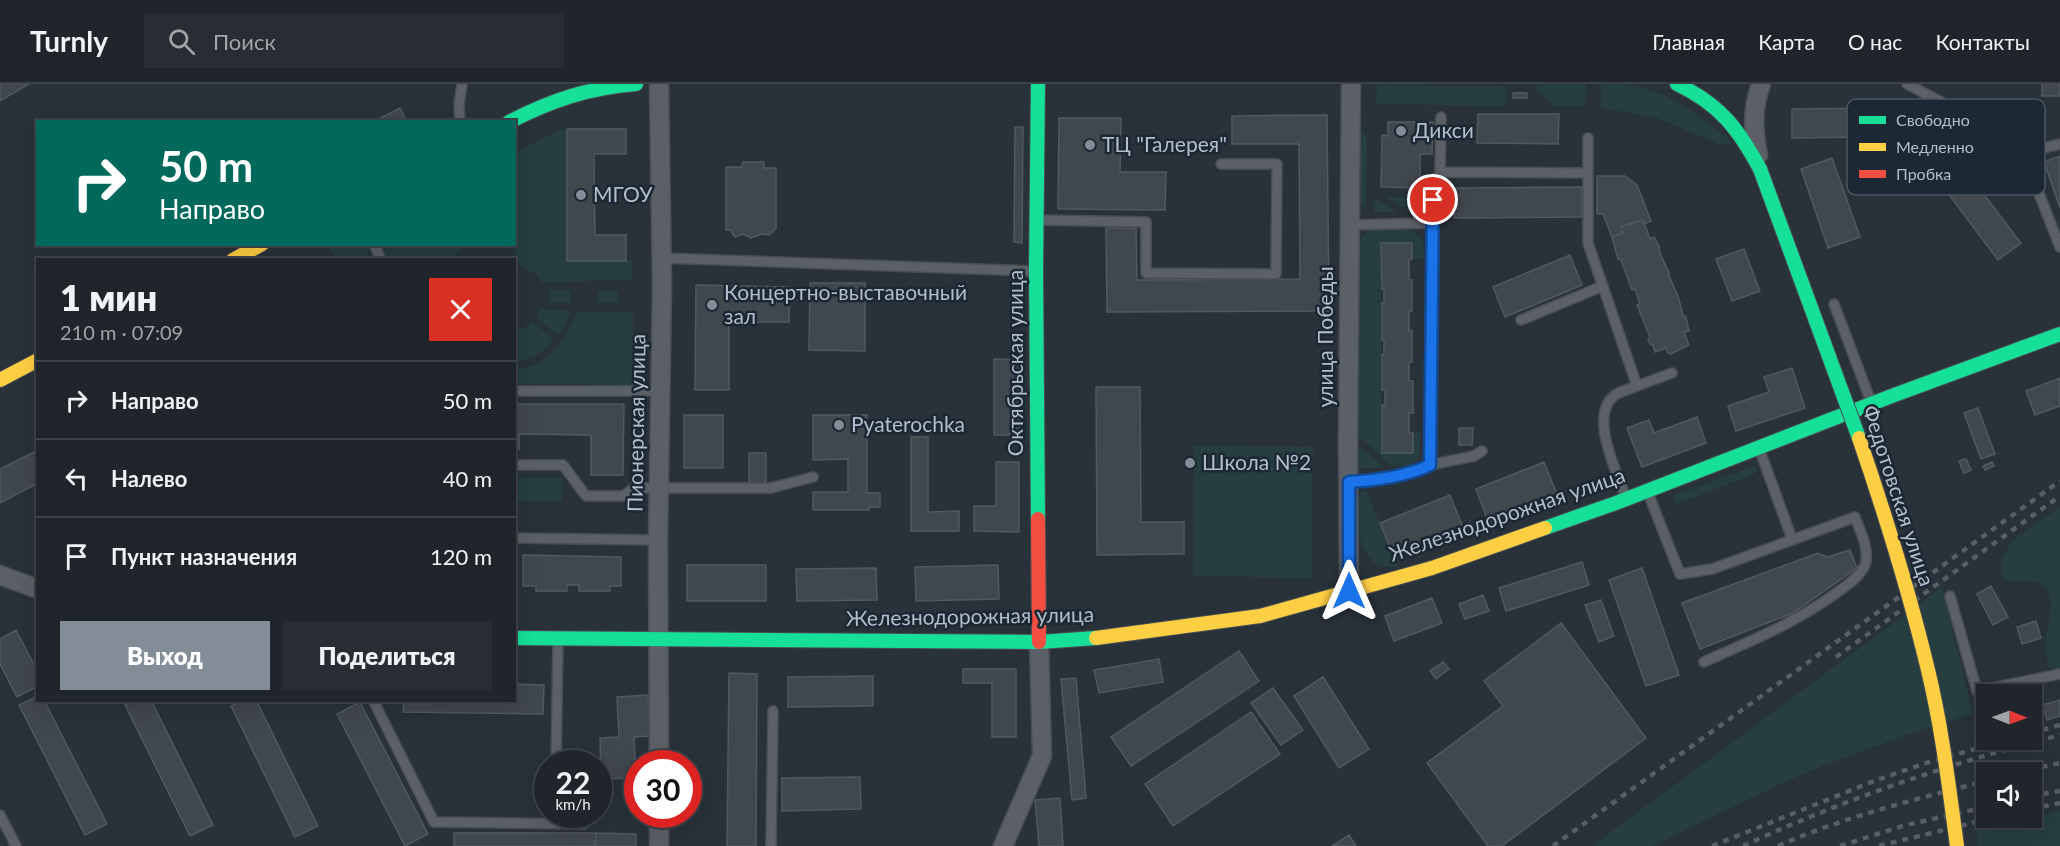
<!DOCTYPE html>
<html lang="ru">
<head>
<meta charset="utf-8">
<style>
	:root { --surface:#1f252b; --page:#272d33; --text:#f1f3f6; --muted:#a1a5a9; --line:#3c4247; --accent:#838d97 }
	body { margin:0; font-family:Lato,sans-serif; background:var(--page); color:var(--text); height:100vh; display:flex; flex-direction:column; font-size:22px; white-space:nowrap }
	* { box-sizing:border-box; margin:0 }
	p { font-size:20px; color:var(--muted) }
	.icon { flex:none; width:33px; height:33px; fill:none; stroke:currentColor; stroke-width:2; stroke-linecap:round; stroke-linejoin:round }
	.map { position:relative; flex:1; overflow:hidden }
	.side { position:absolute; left:36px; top:174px; width:480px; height:444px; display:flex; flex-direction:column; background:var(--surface); border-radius:0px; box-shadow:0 6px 24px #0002,0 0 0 2px var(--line) }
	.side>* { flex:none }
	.banner { position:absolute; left:36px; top:36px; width:480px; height:126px; border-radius:0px; box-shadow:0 6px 24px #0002,0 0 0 2px var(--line); background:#00695c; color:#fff; overflow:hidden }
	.needle { width:39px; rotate:91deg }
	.fabs { position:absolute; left:1976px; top:600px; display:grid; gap:12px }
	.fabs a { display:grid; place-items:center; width:66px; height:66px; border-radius:0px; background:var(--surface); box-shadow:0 6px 24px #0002,0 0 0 2px var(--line); font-size:30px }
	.speed { position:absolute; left:534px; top:666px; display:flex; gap:12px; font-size:30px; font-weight:700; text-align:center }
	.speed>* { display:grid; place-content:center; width:78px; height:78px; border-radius:50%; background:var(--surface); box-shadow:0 6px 24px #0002,0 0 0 2px var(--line); line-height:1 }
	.speed small { font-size:15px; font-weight:400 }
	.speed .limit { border:9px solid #d22; background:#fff; color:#111 }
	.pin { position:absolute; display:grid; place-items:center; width:51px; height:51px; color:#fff; margin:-26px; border:3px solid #fff; border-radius:50%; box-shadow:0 2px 6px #0007 }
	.me { position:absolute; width:66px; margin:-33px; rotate:0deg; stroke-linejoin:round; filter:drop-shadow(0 0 4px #0008) }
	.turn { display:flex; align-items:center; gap:21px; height:126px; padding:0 24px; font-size:27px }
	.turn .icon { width:78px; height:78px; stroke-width:2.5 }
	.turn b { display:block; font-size:42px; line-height:51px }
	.round { display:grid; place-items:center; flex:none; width:63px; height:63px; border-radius:0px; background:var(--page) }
	.overview { display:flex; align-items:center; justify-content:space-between; height:102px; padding:0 24px }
	h1 { font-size:36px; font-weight:800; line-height:45px }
	.action { display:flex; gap:12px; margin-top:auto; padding:12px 24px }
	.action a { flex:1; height:69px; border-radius:0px; background:var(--accent); color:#fff; font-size:24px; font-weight:800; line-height:69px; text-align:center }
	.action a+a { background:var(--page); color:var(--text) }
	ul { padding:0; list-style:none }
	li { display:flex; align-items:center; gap:18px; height:78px; padding:0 24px; border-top:2px solid var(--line) }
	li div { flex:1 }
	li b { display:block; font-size:22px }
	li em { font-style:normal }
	header { display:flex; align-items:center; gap:36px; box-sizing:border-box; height:84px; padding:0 30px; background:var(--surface); border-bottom:2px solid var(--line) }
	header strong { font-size:28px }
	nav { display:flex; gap:33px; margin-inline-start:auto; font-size:21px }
	.search { width:420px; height:54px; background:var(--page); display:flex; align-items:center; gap:15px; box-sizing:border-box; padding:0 21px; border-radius:0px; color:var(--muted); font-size:22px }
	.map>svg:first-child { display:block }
	.green { fill:#263e3f }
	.building { fill:#40474d; stroke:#515860; stroke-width:1.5 }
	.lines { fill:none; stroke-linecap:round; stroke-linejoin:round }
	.lane-casing { stroke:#484d53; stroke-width:12 }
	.street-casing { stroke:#484d53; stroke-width:21 }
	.fast-casing { stroke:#484d53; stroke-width:16 }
	.slow-casing { stroke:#484d53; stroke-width:16 }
	.jam-casing { stroke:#484d53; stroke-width:16 }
	.lane { stroke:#5a6066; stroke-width:9 }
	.street { stroke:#5a6066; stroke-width:18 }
	.fast { stroke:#16e098; stroke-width:14 }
	.slow { stroke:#ffcf43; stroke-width:14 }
	.jam { stroke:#f24e42; stroke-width:14 }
	.rail { stroke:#585e64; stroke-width:4.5; stroke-dasharray:6 6; stroke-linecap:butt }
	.fast-bridge-casing { stroke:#484d53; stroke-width:16; stroke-linecap:butt }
	.slow-bridge-casing { stroke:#484d53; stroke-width:16; stroke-linecap:butt }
	.fast-bridge { stroke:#16e098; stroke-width:14 }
	.slow-bridge { stroke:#ffcf43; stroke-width:14 }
	.route-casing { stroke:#114b97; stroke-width:15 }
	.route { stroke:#1a73e8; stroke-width:10 }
	.poi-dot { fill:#838d97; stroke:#1c2834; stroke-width:2 }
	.labels { text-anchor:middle; stroke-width:5; stroke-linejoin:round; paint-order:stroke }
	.poi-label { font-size:21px; fill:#b3beca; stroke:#1c2834; text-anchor:start }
	.street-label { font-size:21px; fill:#b3beca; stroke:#1c2834 }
	.key { fill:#1c2834; stroke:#495561; stroke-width:1.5 }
	.key-label { font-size:16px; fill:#b3beca }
</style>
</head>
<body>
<header>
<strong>Turnly</strong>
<div class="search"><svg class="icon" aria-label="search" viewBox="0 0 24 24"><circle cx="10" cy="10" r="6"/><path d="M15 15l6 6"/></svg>Поиск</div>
<nav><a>Главная</a><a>Карта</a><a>О нас</a><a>Контакты</a></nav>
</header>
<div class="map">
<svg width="2060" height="762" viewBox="0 0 2060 762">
	<rect width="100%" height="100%" fill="#293139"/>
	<!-- green -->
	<path class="green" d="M1549,0H1586L1585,22H1555L1535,5V2Z
		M1601,0C1615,0 1629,0 1643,4C1676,12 1707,37 1733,59L1721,61L1657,34L1601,24Z
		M1377,1L1506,2V22L1376,20Z
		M562,45H567V177H632V196L541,198L536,190L520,182L513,161L514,160L515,68Z
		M1361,45L1367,55L1366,127L1359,115Z
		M1385,112L1414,114V127H1408Z
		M1374,114L1398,128H1374Z
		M1371,145C1386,145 1414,139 1422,156C1425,161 1424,169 1424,175H1412V159L1381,160L1382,368L1412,369L1413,349H1420V371L1414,381L1391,382L1362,355H1358V169C1359,157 1361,151 1371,145Z
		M330,160H370L371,163L366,175C351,175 333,178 328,162Z
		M380,161H463L453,176L404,175L401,171L386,173Z
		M550,206H571V219H550Z
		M598,207H618V219H598Z
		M540,225L570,227L566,241L558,251L536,233Z
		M576,228H633V301L515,300V285C547,283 567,256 576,228Z
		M532,238L554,256C544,268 531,276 515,278V246L524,244Z
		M1194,362L1313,363L1312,494L1193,492Z
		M1359,364H1362L1384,384H1359Z
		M1751,383H1755L1757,386L1754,390L1677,420L1673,418V412L1674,411Z
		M518,394H562V417H518Z
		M1366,406L1398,483C1391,483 1382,484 1375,479C1358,467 1351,426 1361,408Z
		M2060,423V584L2054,585L2048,583C2047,573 2045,562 2046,553C2049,533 2057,514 2040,498L2008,497L2002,492C2001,485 2000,479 2003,473C2011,451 2042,436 2060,423Z
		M1942,503L1973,630L1915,648L1822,682L1778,701L1653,762H1592Z
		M2060,727V762H1977V744Z"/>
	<!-- building -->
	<path class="building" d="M0,0H29L0,17Z
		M2042,0H2060V12H2042Z
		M1513,9H1527V14H1513Z
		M400,24L407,38H373Z
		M1874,24V53L1792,54V25Z
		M1478,30H1559L1558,60L1477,59Z
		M1327,31L1329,227L1107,228L1106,144H1136L1137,196L1300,195L1299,60H1232V32Z
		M1059,34H1121L1120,88H1166L1165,126L1058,125Z
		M1388,38H1433L1432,70H1420V104L1381,103L1382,51L1388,52Z
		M1015,43H1023L1022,159L1014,158Z
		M567,45H626V70H594L595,151H626V177H567Z
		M2060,72V124L2044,78Z
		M1832,74L1860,153L1828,164L1801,85Z
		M743,78H764V84H776V145L769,151L761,150L751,154L743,150L735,153L730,146H726V83H742Z
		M1969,91L2021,159L1998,176L1947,108Z
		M1597,92H1625L1637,101L1651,137L1644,140L1643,136L1629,141L1627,140L1621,144L1623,149L1612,153L1603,130H1597Z
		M1582,103V133L1454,134V104Z
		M1643,136L1650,155L1654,153L1659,162L1660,169L1669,189V192L1678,212L1683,231L1686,233L1689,247L1684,248L1689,261L1671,270L1668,269L1666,264L1655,268L1653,261L1650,260L1648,256L1650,253L1637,221L1640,220L1635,205L1632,206L1621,176L1618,175L1612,153L1623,149L1621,144L1622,142Z
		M1381,159H1412V175H1409V196H1412V227H1409V247H1412V278H1409V297H1413V329H1409V349H1413V369H1382V321H1385V307L1382,306V270H1384V256H1382V219H1384V205H1382Z
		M1744,165L1760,207L1732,217L1716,175Z
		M1570,171L1582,201L1505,233L1493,203Z
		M810,199H865V267L809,266Z
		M696,201L790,203L789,238H729V306H695Z
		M994,275L1022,276L1021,351H994Z
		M1792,284L1805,324L1736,347L1728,322L1769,308L1764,293Z
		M2060,294V322L2035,331L2026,307Z
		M1096,303H1140L1141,438H1184V470L1097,471Z
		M514,320H624L623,391H591V351L519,350V365H514Z
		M1978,324L1995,370L1981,375L1964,329Z
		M684,331H723V384H684Z
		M813,331H867V409H880V423H869V426H813V408H848V375L813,376Z
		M1697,333L1706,359L1642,383L1627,344L1649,336L1654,349Z
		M1459,344H1473L1472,361H1459Z
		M911,353H928V428L959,427V447H911Z
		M38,366V399L0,419V385Z
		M749,369H766V399H749Z
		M1966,375L1971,386L1964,389L1959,377Z
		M996,378H1019V448L974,447V422H996Z
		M1544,378L1558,413L1489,440L1476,405Z
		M1992,378L1994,382L1985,386L1983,382Z
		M1450,411L1464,446L1394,473L1380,439Z
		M1850,466L1857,484L1793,529L1700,565L1682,519L1818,469L1827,473Z
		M523,471L621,473V502H610V507H579V501H567V507H536V502H523Z
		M1582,478L1589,501L1506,527L1499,504Z
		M687,481H766V517H687Z
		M998,481L999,515L916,517L915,483Z
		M876,484L877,516L797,517L796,485Z
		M1642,484L1679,591L1646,602L1609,496Z
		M1991,502L2008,533L1993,541L1977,510Z
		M1483,511L1489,527L1465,535L1459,520Z
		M1432,514L1442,539L1394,557L1385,532Z
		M1601,516L1614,552L1599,558L1585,521Z
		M2036,537L2041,554L2022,560L2017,543Z
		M1561,539L1646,654L1502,762H1488L1427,679L1503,622L1484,597Z
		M16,546L38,588V602L17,613L0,580V555Z
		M1239,567L1259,597L1131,682L1111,653Z
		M1159,575L1163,598L1099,609L1094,586Z
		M1443,578L1449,585L1436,595L1430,587Z
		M963,585H1016V653H992V599H963Z
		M729,589L757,590L756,762H727Z
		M873,592V622L788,623V593Z
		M1323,593L1369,665L1339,684L1294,612Z
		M1076,594L1086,714L1072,716L1061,595Z
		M514,600L544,601L543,630L403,628L404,616H514Z
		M1273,604L1303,646L1281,661L1251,619Z
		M648,611L650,652L634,653L636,694L601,695L600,654L619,653L617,613Z
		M38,612V616H44L107,740L85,751L19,621Z
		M134,616H151L213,741L190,752L125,621Z
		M243,616H256L318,742L295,753L231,622Z
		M2060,616V632L2047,636L2042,621Z
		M360,618L428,750L405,762L337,630Z
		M1251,628L1280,670L1173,742L1145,700Z
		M860,693L861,725L782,727V694Z
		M1060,714L1063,762H1039L1035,716Z
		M454,749H596L595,762H454Z
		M596,749L636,750V762H595Z
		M1349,751L1356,762H1332Z"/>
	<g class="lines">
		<defs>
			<path id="lane" d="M1907,0L1991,44L2023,69L2060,60
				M460,38L459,21L462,0
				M1588,54V159L1637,302C1630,305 1621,307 1615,311C1588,331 1617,388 1625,412
				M2023,69L2060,163
				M1440,88L1441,33
				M1039,136L1146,138V189L1276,190L1277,80H1221
				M1432,139L1433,102L1440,88L1588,89
				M374,160L381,176
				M661,174L1033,187
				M1834,220L1871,318
				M1521,236L1603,202
				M1637,302L1672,289
				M514,307H660
				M1759,364L1792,455
				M514,381H563L586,412H623L634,404H771L813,393
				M1430,381L1474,372L1482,367
				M1349,398C1373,397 1408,391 1430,381L1432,139L1349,141
				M1648,409L1680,490L1712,485L1855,433C1860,447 1870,466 1865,481C1860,493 1848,500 1839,507C1796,539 1752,556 1704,578
				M514,454L658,456
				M1950,512L1977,607L2060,590
				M373,616L434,738L584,740
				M556,680L558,556
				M0,731L16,762
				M771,762L773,627"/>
			<path id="street" d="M1758,71C1753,46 1752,25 1761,0
				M0,491L38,505
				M1349,507L1348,359L1351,0
				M659,680L658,456L662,202L659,0
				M659,730V762
				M1003,762L1042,672L1039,558"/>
			<path id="fast" d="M1038,0L1036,187L1038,435
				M1677,0C1719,20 1738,44 1760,85
				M509,38C552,16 588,4 636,0
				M1545,444L1616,419L1889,313L2060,250
				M514,554L1039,558L1096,554"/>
			<path id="slow" d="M233,176L262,160
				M0,296L38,276
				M1096,554L1260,532L1432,484L1545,444"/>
			<path id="jam" d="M1038,435L1039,558"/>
		</defs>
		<!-- lane casing -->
		<use href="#lane" class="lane-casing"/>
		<!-- street casing -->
		<use href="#street" class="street-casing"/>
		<!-- fast casing -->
		<use href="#fast" class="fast-casing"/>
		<!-- slow casing -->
		<use href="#slow" class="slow-casing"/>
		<!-- jam casing -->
		<use href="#jam" class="jam-casing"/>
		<!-- lane -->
		<use href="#lane" class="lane"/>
		<!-- street -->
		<use href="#street" class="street"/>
		<!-- fast -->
		<use href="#fast" class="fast"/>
		<!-- slow -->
		<use href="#slow" class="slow"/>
		<!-- jam -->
		<use href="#jam" class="jam"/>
		<!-- rail -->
		<path class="rail" d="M1836,573L2060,412
			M2031,649L2060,641
			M2018,688L2060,679
			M2031,712L2060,707
			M2031,725L2060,719
			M1553,762L2060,397
			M1712,762L1874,697L1926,679L2007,656
			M1743,762C1845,715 1951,679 2060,651
			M1778,762C1844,733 1916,715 1986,697
			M1840,762L1906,741L1986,723
			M1879,762L1992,734"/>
		<defs>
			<path id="fast-bridge" d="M1760,85L1859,354"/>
			<path id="slow-bridge" d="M1859,354C1885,430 1909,507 1928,586C1942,644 1949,703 1957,762"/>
		</defs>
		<!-- fast-bridge casing -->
		<use href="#fast-bridge" class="fast-bridge-casing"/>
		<!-- slow-bridge casing -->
		<use href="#slow-bridge" class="slow-bridge-casing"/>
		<!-- fast-bridge -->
		<use href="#fast-bridge" class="fast-bridge"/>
		<!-- slow-bridge -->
		<use href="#slow-bridge" class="slow-bridge"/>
	</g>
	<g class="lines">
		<defs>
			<path id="route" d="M1349,507V398C1373,397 1408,392 1430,381L1433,116"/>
		</defs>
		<!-- route casing -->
		<use href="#route" class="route-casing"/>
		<!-- route -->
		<use href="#route" class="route"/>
	</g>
	<!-- markers -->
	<g class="poi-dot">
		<circle cx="1401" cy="47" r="6"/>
		<circle cx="1090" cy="61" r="6"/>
		<circle cx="581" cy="111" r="6"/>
		<circle cx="712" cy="221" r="6"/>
		<circle cx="839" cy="341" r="6"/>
		<circle cx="1190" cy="379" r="6"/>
	</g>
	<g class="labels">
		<!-- poi labels -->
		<g class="poi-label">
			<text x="1413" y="54">Дикси</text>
			<text x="1102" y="68">ТЦ "Галерея"</text>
			<text x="593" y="118">МГОУ</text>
			<text x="724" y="216">Концертно-выставочный<tspan x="724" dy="24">зал</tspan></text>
			<text x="851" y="348">Pyaterochka</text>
			<text x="1202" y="386">Школа №2</text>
		</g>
		<!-- street labels -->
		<g class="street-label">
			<text transform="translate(1326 253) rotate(-90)" y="7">улица Победы</text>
			<text transform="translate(1016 279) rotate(-90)" y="7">Октябрьская улица</text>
			<text transform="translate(637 339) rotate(-89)" y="7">Пионерская улица</text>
			<text transform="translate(1898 412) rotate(72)" y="7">Федотовская улица</text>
			<text transform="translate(1507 431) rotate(-19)" y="7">Железнодорожная улица</text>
			<text transform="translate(970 533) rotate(-1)" y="7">Железнодорожная улица</text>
		</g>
	</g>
	<!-- legend -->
	<rect x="1847" y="15" width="198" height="96" rx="9" class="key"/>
	<rect x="1859" y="32" width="27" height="8" fill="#16e098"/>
	<rect x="1859" y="59" width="27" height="8" fill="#ffcf43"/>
	<rect x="1859" y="86" width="27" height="8" fill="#f24e42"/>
	<g class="key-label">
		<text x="1896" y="42">Свободно</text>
		<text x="1896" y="69">Медленно</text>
		<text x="1896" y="96">Пробка</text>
	</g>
</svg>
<div class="fabs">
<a><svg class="needle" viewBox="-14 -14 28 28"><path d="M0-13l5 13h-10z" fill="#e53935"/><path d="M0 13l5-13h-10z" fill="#a1a5a9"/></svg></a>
<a><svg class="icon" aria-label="sound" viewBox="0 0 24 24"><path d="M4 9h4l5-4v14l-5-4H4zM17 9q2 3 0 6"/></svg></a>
</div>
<div class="speed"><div>22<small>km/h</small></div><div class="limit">30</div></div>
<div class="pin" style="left:1433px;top:116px;background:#d93025"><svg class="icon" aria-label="arrive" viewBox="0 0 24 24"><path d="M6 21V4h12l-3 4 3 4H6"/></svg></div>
<svg class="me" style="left:1349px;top:507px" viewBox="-20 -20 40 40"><path d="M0-17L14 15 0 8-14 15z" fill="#1a73e8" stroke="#fff" stroke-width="4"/></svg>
<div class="banner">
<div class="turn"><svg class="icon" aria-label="right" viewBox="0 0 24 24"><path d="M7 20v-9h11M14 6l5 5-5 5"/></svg><div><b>50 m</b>Направо</div></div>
</div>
<section class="side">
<div class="overview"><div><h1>1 мин</h1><p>210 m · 07:09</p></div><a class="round" style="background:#d93025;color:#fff"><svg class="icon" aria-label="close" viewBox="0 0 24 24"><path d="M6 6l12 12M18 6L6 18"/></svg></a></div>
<ul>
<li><svg class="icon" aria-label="right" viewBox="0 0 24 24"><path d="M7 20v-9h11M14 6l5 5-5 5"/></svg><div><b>Направо</b></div><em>50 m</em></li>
<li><svg class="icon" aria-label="left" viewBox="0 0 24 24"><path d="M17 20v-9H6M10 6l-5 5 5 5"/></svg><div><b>Налево</b></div><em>40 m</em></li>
<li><svg class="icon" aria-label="arrive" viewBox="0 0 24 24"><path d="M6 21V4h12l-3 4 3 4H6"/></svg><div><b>Пункт назначения</b></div><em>120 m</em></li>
</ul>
<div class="action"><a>Выход</a><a>Поделиться</a></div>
</section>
</div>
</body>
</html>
